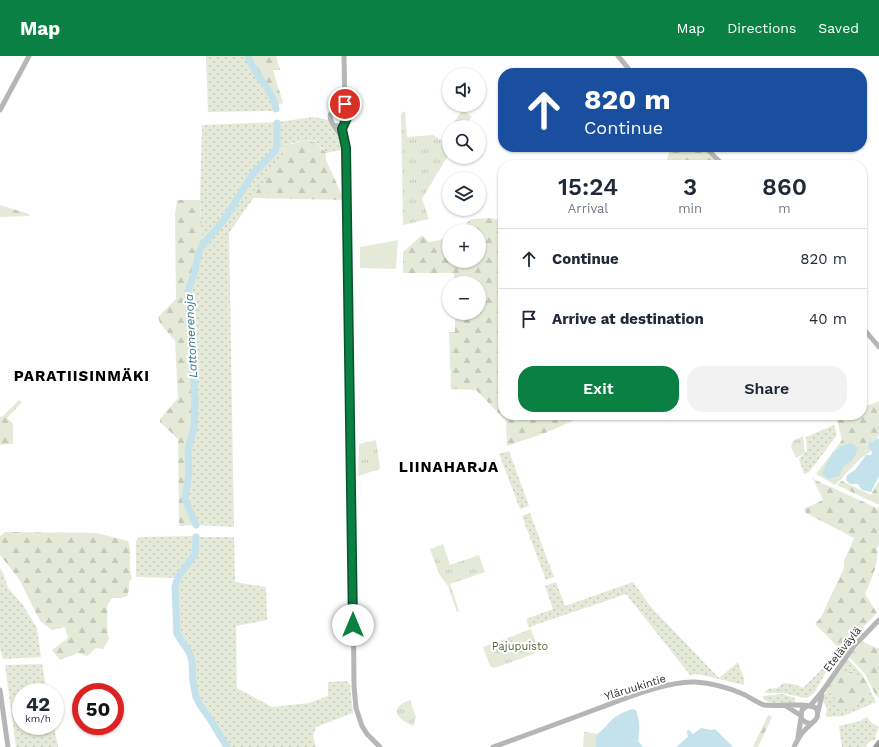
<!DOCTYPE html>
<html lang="en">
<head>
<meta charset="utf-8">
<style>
	:root { --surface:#fff; --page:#f2f2f3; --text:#1f2937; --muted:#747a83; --line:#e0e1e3; --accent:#0b8043 }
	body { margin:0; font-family:"Work Sans",sans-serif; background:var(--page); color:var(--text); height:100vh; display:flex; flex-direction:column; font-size:15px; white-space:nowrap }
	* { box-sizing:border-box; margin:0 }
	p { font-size:13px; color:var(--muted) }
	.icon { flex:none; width:22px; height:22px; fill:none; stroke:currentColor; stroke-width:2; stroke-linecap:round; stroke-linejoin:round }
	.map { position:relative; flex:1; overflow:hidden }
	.sheet { position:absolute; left:498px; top:104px; width:369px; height:260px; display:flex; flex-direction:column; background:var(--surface); border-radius:16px; box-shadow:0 1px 3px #0004 }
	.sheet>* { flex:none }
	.hud { position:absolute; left:498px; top:12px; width:369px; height:84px; border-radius:16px; box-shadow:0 1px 3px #0004; background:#1a4fa0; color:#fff; overflow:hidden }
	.buttons { position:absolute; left:442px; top:12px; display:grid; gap:8px }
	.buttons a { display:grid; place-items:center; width:44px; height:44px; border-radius:50%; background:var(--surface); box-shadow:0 1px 3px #0004; font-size:20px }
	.speed { position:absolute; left:12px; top:627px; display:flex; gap:8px; font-size:20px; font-weight:700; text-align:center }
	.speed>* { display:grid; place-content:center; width:52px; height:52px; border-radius:50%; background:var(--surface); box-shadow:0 1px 3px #0004; line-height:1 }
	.speed small { font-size:10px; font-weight:400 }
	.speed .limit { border:6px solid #d22; background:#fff; color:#111 }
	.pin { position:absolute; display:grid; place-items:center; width:34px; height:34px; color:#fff; margin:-17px; border:2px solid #fff; border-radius:50%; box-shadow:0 1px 4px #0007 }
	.me { position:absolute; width:44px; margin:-22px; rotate:0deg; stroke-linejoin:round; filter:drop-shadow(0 0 3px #0008) }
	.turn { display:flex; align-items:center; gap:14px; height:84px; padding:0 20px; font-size:18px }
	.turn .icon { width:52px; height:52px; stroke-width:2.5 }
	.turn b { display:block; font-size:28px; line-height:34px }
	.eta { display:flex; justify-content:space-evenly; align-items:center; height:68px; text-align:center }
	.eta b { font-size:24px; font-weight:600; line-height:28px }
	.cta { display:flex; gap:8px; margin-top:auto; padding:8px 20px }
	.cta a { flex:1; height:46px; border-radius:16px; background:var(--accent); color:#fff; font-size:16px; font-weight:600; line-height:46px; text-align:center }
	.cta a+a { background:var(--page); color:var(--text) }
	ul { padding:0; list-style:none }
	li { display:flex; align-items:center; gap:12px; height:60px; padding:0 20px; border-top:1px solid var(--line) }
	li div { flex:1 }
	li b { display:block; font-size:15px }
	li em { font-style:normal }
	header { display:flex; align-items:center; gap:24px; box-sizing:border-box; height:56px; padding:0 20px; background:var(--accent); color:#fff }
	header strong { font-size:19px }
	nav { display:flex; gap:22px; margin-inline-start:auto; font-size:14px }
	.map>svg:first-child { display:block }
	.grass { fill:url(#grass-dots) }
	.forest { fill:url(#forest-firs) }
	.park { fill:url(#park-tufts) }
	.garden { fill:#e5ead8 }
	.water { fill:#c3e2eb }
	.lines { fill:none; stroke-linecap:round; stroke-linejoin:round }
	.river { stroke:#c3e2eb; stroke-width:7 }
	.secondary { stroke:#b6b6b6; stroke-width:5 }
	.trunk { stroke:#9c9c9c; stroke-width:5.5 }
	.route-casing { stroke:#07532c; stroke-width:10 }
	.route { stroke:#0b8043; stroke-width:7 }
	.labels { text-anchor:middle; stroke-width:4; stroke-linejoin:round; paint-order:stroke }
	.park-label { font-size:11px; fill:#566838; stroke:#fff }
	.street-label { font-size:11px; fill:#2c2c2c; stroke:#fff }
	.water-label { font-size:12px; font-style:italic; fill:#387a8f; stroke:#fff }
	.district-label { font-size:15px; font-weight:bold; letter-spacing:1px; fill:#000; stroke:#fff }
</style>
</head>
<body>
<header>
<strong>Map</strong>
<nav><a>Map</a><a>Directions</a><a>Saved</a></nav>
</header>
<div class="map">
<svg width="879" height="691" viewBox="0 0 879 691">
	<defs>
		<pattern id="grass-dots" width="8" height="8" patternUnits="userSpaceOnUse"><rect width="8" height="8" fill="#e5ead8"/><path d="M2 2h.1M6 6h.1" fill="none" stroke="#c5c9ba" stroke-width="1.8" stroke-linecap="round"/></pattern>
		<pattern id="forest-firs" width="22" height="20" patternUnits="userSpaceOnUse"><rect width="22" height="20" fill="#e5ead8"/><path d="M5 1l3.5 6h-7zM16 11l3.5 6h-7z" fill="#c5c9ba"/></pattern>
		<pattern id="park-tufts" width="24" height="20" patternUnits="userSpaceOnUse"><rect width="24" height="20" fill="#e5ead8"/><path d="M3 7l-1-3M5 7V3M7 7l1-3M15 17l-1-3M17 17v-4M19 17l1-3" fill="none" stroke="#c5c9ba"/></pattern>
	</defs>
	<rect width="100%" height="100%" fill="#fff"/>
	<!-- grass -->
	<path class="grass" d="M206,0H247C253,20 271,34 274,55L208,56Z
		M313,61L330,64L344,85L342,94L326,97C324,94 321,90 317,87C307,80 294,88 283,89L284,98L229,177L234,471L196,469L185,443L189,417L188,394L194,371L195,344L188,235L195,213L199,196L202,190L200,144L202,69L276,66L277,76L278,66Z
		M834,369L837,379L809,416L804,418L799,403L807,395L806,381Z
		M509,395L529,450L520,453L499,398Z
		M530,457L554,521L546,524L522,460Z
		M194,480L193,498L174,522L136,521V485L139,481Z
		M198,481H234L235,526L266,531L267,564L236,570L237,632L272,651L309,647L328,640V626L346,625L350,628L353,657L316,671L313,680L316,691H229L210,658L202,648L196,637L195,607L191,597L181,583L178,572L177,528L179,524L197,499Z
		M0,512L4,519L8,532L23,549L37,572L41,601L3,603L0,592Z
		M556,526L565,550L633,526L651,551L719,622L738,606L744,623V629L698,618L690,619L626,538L529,571L526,563L553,553L545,530Z
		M848,603L862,618L876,646L844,660L826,661C827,654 828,650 822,645L828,632Z
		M42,608L47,636H21V670H54L58,691H16L5,609Z
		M825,610L828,612L815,636L809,641L804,642L783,637H764L768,633L778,632L783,627L794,628L803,632Z
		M782,638L795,642V648C785,647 769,650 763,642V640Z
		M867,661L873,668L879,671L875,681L876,683L875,684L870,685L865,691H842L839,670L860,665Z"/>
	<!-- forest -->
	<path class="forest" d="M250,0H276L280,14H273L283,47L278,49L254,11Z
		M306,84L317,87L326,97V104L344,144L252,142L284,98L282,89L292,88Z
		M670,91H701L719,109H666Z
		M177,144H200L202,190L199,196L195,214L188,235L195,344L194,371L188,394L189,417L185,443L196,469L179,470L178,383L160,366V363L178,342L175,285L160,267L158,261L176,243L175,158Z
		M0,149L29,158L30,160L0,161Z
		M492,162L503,165V359H583C560,373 533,381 507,390L506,365L476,334L451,333L449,276H455V257H479V227H454V217H403V196L422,179L429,186L449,182V205H479V175H458L471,163Z
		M19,344L22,346L7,362L13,368V388L0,389V360L2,361Z
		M879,345V379L873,386L870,396L861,402L835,429L816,418L842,384L837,363L847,359H862V352Z
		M812,421L815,424L879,453V489L877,492C879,508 871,524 865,538L877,557L841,594L815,568L821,561L844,512V505L854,482L806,457L804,453L823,444Z
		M879,424V449L837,429L842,425L871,439Z
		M5,476L97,477L128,485C133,496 127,510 132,522L129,526V534L127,540L121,542H112L107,550C108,562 106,572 109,583L103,593L96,592L87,600L78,597L60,604L52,594L68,582L65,571L52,574L40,565L19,523L0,499V480Z
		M863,586L879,593V641L876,640L865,618L849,601L861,587Z
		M843,616H852L857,624L862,618L871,635L867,643L849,654L836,650L837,646C832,640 830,625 837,619C838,617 841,617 843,616Z
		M768,659L772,661L758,691H753Z
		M584,676L598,678L596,691H583Z"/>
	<!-- park -->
	<path class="park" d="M462,54L472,60L465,71H451Z
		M405,55L407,81L433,79L443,85L449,75V98L422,143L429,163L403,169L401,58Z
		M803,380L805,397L796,402L791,391L793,385Z
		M376,384L380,413L358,420L359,388Z
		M443,488L450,509L479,499L485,516L450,528L459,555L457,556L448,530L439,518L430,493Z
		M531,573L538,593L534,598L494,612L490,610L483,591Z
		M410,644L416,661L413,670C396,662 388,652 410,644Z"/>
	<!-- garden -->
	<path class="garden" d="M398,184L396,212L394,213L360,212V191Z"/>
	<!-- water -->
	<path class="water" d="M877,382L879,383V420L871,436L862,434L858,428H850L846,424L847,419L855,414L866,399H871L872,396L868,392L869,386H873Z
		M851,387L858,392C856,395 856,399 854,401C850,409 843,406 840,420L828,423L822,418C828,404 835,389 851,387Z
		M632,653L636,654C640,665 640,675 638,685L643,691H596C595,676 599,678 607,669C614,660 621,657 632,653Z
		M701,672L711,674L715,673L733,691H676L688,681L687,675L689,674L693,678Z"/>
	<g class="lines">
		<!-- river -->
		<path class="river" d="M248,0C253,18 274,35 276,53
			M196,469L185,443L189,417L188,394L194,371L195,344L188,235L195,214L199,196L202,190L224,164L252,119L275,95L277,88V67
			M196,481L195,498L178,521L175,531L177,578L189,596L192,605L193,626L196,641L200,649L210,663L227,691"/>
		<!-- secondary -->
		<path class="secondary" d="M618,0L632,17
			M0,54L29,0
			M343,68L342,73L346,92L347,184L353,515L354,630L356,652L362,670L367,678L380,691
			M334,69C340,71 345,69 347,62L345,56L344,0
			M342,81C339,77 332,68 331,64C327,54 339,51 345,56
			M705,91L723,109
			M862,271L879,291
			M0,634L8,691
			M786,650L800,659
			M807,650L802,654L801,662C804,666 807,668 812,667
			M810,650L822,636L854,590L879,564
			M818,656L822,639
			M798,681L801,662
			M493,691C529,678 565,665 602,651C629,641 667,625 695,626C711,627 729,632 743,638C750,641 757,647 764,649C778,651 805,646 816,652C822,664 810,667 804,675C799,680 797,685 794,691"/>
		<!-- trunk -->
		<path class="trunk" d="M876,691L879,687"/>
	</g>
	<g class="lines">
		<defs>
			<path id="route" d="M345,48L347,62L342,73L346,92L353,569"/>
		</defs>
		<!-- route casing -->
		<use href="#route" class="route-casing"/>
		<!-- route -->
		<use href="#route" class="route"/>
	</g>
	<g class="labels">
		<!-- park labels -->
		<g class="park-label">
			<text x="520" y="594">Pajupuisto</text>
		</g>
		<!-- street labels -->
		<g class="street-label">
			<text transform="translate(842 593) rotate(-52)" y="4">Eteläväylä</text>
			<text transform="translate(635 631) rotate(-17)" y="4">Yläruukintie</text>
		</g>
		<!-- water labels -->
		<g class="water-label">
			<text transform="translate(191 280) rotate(-93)" y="4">Lattomerenoja</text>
		</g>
		<!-- district labels -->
		<g class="district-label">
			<text x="82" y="325">PARATIISINMÄKI</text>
			<text x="449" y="416">LIINAHARJA</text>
		</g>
	</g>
</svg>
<div class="buttons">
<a><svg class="icon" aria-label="sound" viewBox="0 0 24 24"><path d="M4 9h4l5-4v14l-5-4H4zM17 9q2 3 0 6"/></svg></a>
<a><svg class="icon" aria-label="search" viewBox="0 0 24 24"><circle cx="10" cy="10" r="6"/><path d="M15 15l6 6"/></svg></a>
<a><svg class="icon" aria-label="layers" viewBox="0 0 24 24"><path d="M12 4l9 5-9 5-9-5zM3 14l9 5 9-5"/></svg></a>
<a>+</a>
<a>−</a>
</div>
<div class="speed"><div>42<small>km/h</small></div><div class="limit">50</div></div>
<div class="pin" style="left:345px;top:48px;background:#d93025"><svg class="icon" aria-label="arrive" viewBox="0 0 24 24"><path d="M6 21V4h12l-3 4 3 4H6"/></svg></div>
<svg class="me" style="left:353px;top:569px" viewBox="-20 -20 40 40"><circle r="19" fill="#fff"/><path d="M0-13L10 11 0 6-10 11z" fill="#0b8043"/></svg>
<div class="hud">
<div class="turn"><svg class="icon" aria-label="ahead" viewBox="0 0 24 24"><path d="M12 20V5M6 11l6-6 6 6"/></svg><div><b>820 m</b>Continue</div></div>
</div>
<section class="sheet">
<div class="eta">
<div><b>15:24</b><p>Arrival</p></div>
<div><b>3</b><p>min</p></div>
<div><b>860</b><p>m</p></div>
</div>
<ul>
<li><svg class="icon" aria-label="ahead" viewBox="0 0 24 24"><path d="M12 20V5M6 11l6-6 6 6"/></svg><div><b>Continue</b></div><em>820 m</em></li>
<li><svg class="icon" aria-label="arrive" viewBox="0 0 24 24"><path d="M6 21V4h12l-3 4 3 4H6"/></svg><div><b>Arrive at destination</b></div><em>40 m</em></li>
</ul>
<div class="cta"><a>Exit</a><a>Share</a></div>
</section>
</div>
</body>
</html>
